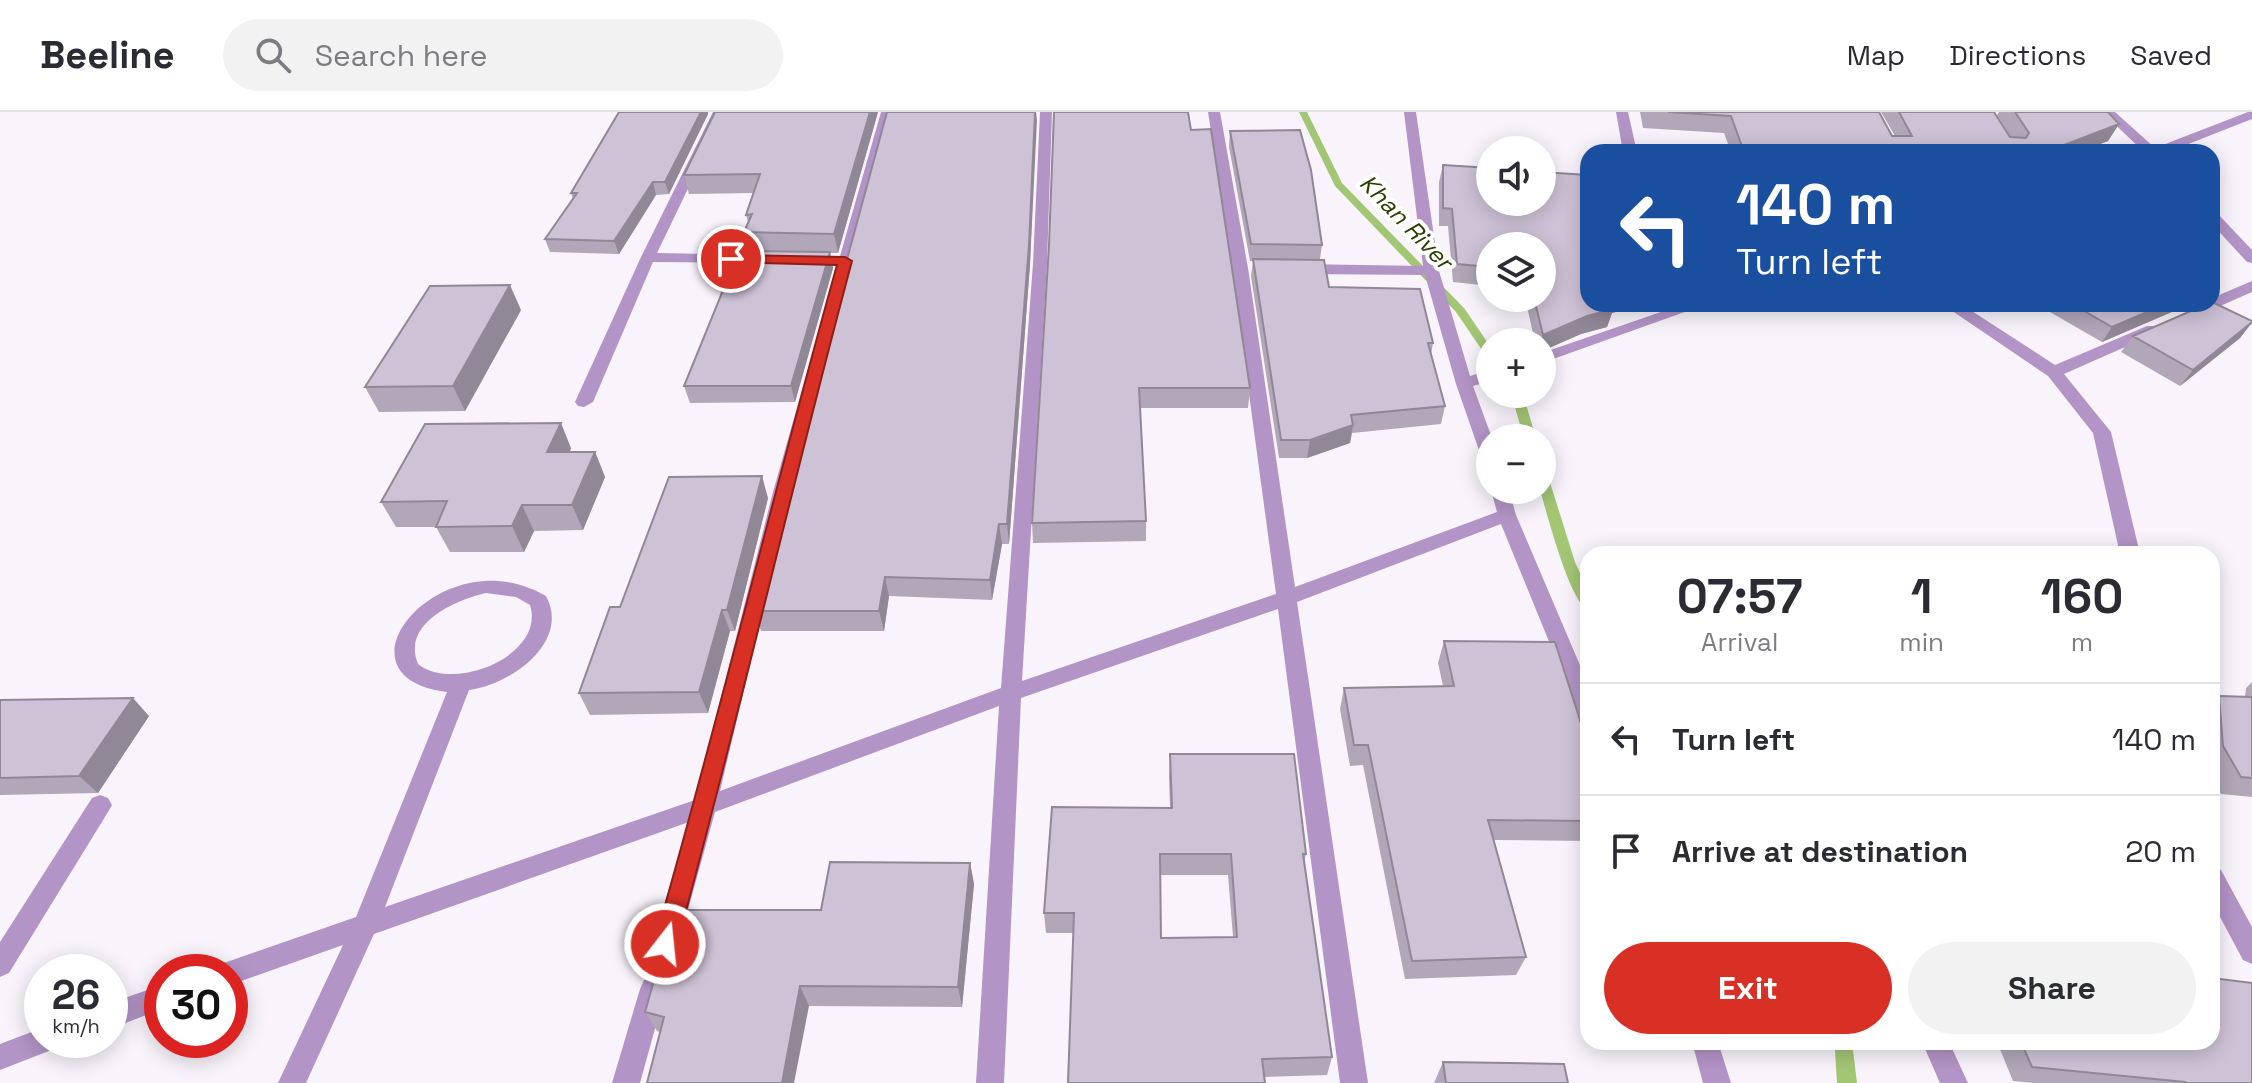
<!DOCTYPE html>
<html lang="en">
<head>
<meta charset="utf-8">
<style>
	:root { --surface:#fff; --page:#f2f2f3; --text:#2b2b33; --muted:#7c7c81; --line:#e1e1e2; --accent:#d93025 }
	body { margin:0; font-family:"Space Grotesk",sans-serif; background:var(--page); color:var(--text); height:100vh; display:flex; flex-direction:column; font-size:30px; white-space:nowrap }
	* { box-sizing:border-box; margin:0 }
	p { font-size:26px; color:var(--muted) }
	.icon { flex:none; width:44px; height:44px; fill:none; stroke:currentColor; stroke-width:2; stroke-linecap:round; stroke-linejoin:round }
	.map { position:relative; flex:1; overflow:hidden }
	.panel { position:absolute; left:1580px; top:434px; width:640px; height:504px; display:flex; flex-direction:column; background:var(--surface); border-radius:24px; box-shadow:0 4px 20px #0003 }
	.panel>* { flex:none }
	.banner { position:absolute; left:1580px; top:32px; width:640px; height:168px; border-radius:24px; box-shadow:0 4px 20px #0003; background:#1a4fa0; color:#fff; overflow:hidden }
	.buttons { position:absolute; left:1476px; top:24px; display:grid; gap:16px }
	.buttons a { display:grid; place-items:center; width:80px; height:80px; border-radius:50%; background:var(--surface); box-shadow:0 4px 20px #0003; font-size:40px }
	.speed { position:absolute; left:24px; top:842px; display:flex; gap:16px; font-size:40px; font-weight:700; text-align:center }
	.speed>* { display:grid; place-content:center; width:104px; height:104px; border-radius:50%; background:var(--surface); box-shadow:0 4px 20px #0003; line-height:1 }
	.speed small { font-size:20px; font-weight:400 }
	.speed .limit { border:12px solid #d22; background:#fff; color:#111 }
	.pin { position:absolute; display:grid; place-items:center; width:68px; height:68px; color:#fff; margin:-34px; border:4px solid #fff; border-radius:50%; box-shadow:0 2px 8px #0007 }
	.me { position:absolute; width:88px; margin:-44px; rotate:16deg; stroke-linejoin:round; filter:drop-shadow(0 0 6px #0008) }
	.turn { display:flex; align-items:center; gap:28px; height:168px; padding:0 24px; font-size:36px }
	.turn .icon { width:104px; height:104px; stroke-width:2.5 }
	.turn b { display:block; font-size:56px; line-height:68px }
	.eta { display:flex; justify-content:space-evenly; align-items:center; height:136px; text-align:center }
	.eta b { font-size:48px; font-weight:700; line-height:56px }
	.button { display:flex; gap:16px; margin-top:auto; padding:16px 24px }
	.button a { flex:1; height:92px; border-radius:48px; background:var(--accent); color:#fff; font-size:32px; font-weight:700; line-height:92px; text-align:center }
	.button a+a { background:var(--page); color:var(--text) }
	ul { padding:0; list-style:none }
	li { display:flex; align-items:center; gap:24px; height:112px; padding:0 24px; border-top:2px solid var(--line) }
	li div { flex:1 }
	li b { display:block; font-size:30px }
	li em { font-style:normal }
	header { display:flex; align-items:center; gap:48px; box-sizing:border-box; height:112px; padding:0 40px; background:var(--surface); border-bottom:2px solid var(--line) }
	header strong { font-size:38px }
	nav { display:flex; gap:44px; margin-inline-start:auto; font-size:28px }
	.search { width:560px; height:72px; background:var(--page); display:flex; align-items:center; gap:20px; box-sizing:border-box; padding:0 28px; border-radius:44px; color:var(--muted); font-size:30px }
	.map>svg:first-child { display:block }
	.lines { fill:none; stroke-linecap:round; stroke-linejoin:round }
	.stream { fill:#a3c674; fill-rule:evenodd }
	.street { fill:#b394c6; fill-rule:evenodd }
	.wall { fill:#b1a7b8; fill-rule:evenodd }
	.shaded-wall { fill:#908896 }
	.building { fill:#cec2d6; stroke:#908896; stroke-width:2; fill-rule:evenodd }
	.route { fill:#d93025; stroke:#8d1f18; stroke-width:2 }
	.labels { text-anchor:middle; stroke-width:8; stroke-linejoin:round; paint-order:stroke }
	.far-water-label { font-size:24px; font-style:italic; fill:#2a3e01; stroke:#fff }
</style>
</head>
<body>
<header>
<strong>Beeline</strong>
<div class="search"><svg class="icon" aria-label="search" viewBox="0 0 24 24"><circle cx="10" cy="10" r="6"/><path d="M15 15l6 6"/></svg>Search here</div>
<nav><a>Map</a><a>Directions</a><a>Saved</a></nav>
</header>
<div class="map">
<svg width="2252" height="971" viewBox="0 0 2252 971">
	<rect width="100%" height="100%" fill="#f9f4fc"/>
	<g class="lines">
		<!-- stream -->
		<path class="stream" d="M1299,0H1307L1342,71L1464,196L1490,234V245L1486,244L1456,200L1335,74Z
			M1511,282H1523L1536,326H1524Z
			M1542,360L1548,364L1575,450L1588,478V498C1569,489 1547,401 1540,378H1542Z
			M1831,930H1850L1853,938L1857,971H1837L1835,939Z"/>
		<!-- street -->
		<path class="street" d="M713,0H725L657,141L761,143L768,147L761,151L653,150L593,290L584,295L578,294L575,290L641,145Z
			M881,0H893L791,380L720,679L1001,576L1033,152L1040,0H1052L1047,152L1022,569L1276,482L1232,156L1208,0H1220L1248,156L1295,475L1497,400L1491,378H1509L1516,403L1588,572V607L1580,604L1577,598L1501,412L1297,490L1368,971H1340L1278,497L1021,586L1004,971H976L999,594L715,700L681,823L677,831L668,835L659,831L655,823L689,710L374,822L306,971H278L343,833L230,873V860H218L221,852L356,805L447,580C324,565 442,423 546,484C571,530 510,573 469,578L385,795L695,688L773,380ZM486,481L516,485L530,493C546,543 454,581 418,552C401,511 456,488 486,481Z
			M1404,0H1416L1439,159L1470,264L1490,258V269L1473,274L1492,326L1490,350L1481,344L1456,272L1425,163L1300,162L1292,157L1300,152L1423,154Z
			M1616,0H1628L1637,40H1623Z
			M2102,0H2115L2155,36L2248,0H2252V7L2168,40H2144Z
			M2212,100L2217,101L2252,138V151L2247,150L2212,112Z
			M2252,169V180L2218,195H2206L2204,192H2212V186Z
			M1684,192H1707L1542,251V241Z
			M1942,192H1961L2055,253L2147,214H2159V220L2064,262L2111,320L2140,442H2120L2093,321L2048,264Z
			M100,683L108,686L112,693L108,700L9,861L0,865V830L92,686Z
			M2212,755L2221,758L2252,815V852L2243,848L2212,790Z
			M653,865L662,868L666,877L640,971H612L640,877L644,868Z
			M162,873V897L110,917V891Z
			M42,916V928H58L54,937L0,958V932Z
			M1692,930H1718L1731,971H1703Z
			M1922,930H1949L1968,971H1940Z"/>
	</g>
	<!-- wall -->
	<path class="wall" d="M619,0H708V2L669,82L656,83L619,142L550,140L545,127L573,87L571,81Z
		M878,0L838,141H830L833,156L795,290L690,291L684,274L749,139L744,120L748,110L746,103L754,81L689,82L684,63Z
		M887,0H1036L1030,152L1009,432H1002L992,488L889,484L884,519H761L755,499Z
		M1640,0H1879L1892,24H1895L1881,0H1994L2011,25L1997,3L1999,0H2108L2119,12L2108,29L2079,40H1731L1724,21L1643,16Z
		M1191,18L1250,276L1248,296H1140L1146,409V429L1033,431L1032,411Z
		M1230,19L1322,133L1320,147L1329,175L1433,231L1431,242L1445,294L1441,312L1352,321L1350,331L1307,346H1279L1251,164L1253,149H1250L1229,35Z
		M1443,53L1490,56V90H1542V60L1588,63V192H1644L1612,201L1607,215L1581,222L1542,239V230H1535L1525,186H1542V134H1490V174L1453,170L1448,114H1439V70Z
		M2036,192H2184L2181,196L2102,230Z
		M521,198L465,299L379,300L365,275Z
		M2252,211L2240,226L2180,274L2121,240L2133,224Z
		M571,336L570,340H595L605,365L583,418L534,419L524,440H450L436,415H396L381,390Z
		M768,386L735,519H730L708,601L590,603L579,581L620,495Z
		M1444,529L1588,633V729L1494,728L1526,845L1516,863L1405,867L1363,653L1350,654L1340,597L1344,576L1443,574L1438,551Z
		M2252,570V685L2221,682L2212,665V590L2219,584L2245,585L2246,576Z
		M0,588L149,604L98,681L0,683Z
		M1170,642L1306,742L1304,751L1332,945L1327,963L1264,965L1073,821H1046L1044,801L1170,696L1169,664ZM1160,763H1228L1233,825L1161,826Z
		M970,751L974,772L962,895L809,894L660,920L657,919L645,900L821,798Z
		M1997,930H2212L2252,971H2034L2013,969Z
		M1443,950L1568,971H1434Z"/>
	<!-- shaded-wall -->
	<path class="shaded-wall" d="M701,0H708V2L669,82L665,70Z
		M870,0H878L838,141L834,122Z
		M1035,0H1036L1037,8L1030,152L1009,432L1007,412Z
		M2119,12L2108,29L2079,40H2046Z
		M653,70L656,83L619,142L614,129Z
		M830,140L833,156L795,290L791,274Z
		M510,173L521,198L465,299L453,274Z
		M1608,192H1644L1612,201L1607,215L1581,222L1542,239V230H1541L1543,223Z
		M2166,192H2184L2181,196L2102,230L2112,215Z
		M2252,210L2240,226L2180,274L2193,258Z
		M561,311L571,336L558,365L547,340Z
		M1353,313L1350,331L1307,346L1310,328Z
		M595,340L605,365L583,418L572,393Z
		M762,364L768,386L735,519L727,498Z
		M522,393L534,419L524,440L512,414Z
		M999,412L1002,432L992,488L990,468Z
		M885,465L889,484L884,519L879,499Z
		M722,498L730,519L708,601L699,580Z
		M133,586L149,604L98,681L79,664Z
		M970,751L974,772L962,895L958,875Z
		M800,874L809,894L794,971H782Z"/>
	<!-- building -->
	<path class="building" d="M619,0H701L665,70H653L614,129L545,127L577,81H571Z
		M715,0H870L834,122L744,120L752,102L746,103L760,62L684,63Z
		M887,0H1035L1029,133L1007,412H999L990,468L885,465L879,499H755L789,361Z
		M1054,0H1188L1191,18L1211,17L1250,276H1139L1146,409L1032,411L1049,133Z
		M1668,0H1879L1892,24H1912L1899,0H1994L2010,25L2026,26L2029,21L2015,0H2108L2119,12L2046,40H1744L1731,4Z
		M1300,18L1311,58L1322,133L1251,132L1230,19Z
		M1443,53L1490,56V90H1542V60L1588,63V192H1612L1614,197L1587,204L1543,223L1534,186H1542V134H1490V155L1457,152L1452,97L1443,96Z
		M739,139L830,140L791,274H684Z
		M1253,147L1324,148L1329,175L1420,177L1433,231H1428L1445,294L1351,303L1353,313L1310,328H1281Z
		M510,173L453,274L365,275L430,174Z
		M2212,190L2252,209V210L2193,258L2133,224L2207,192H2212Z
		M2072,192H2166L2112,215Z
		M561,311L547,340H595L572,393H522L512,414L436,415L447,389L381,390L425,312Z
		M762,364L727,498H722L699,580L579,581L610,495H620L669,365Z
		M1444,529L1555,530L1588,633V709L1488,708L1526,845L1412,849L1368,633H1354L1344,576L1454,574Z
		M2219,584L2252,585V666L2241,665L2223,634Z
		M133,586L79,664L0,666V588Z
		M1170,642H1294L1306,742H1303L1332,945L1262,947L1265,971H1068L1074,801H1044L1052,695L1172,696ZM1160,742H1231L1237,825L1161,826Z
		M830,750L970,751L958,875L800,874L782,971H647L664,905L645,900L674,798H821Z
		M2212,866L2252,871V971H2186L2185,970L2032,955L2021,930H2212Z
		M1443,950L1564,952L1568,971H1446Z"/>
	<!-- route -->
	<path class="route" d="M731,143L845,145L852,149C791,376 739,606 677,832L674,840L665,843L657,840L654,832C719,607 774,379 837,153L726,150V144Z"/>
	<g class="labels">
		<!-- far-water labels -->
		<g class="far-water-label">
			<text transform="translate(1406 110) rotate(46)" y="8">Khan River</text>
		</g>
	</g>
</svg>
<div class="buttons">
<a><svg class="icon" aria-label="sound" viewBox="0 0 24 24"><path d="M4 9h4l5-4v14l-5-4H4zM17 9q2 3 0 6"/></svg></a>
<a><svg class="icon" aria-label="layers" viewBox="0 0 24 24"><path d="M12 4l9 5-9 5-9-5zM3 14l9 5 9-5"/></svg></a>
<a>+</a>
<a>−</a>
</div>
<div class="speed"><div>26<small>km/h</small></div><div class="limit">30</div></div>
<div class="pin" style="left:731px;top:147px;background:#d93025"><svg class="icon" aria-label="arrive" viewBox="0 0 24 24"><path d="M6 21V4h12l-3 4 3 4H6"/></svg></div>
<svg class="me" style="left:665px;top:832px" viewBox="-20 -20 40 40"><circle r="17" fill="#d93025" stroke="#fff" stroke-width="3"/><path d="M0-11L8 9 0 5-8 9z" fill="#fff"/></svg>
<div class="banner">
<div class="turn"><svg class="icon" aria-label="left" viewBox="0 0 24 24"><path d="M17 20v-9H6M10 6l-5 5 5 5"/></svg><div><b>140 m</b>Turn left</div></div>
</div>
<section class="panel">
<div class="eta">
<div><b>07:57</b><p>Arrival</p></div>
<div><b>1</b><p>min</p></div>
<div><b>160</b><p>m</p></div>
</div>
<ul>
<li><svg class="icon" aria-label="left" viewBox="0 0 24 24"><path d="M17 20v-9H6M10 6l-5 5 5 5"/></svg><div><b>Turn left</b></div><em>140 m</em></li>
<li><svg class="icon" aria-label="arrive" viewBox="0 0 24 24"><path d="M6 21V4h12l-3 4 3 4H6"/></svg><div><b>Arrive at destination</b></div><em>20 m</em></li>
</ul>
<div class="button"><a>Exit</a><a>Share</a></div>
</section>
</div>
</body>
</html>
